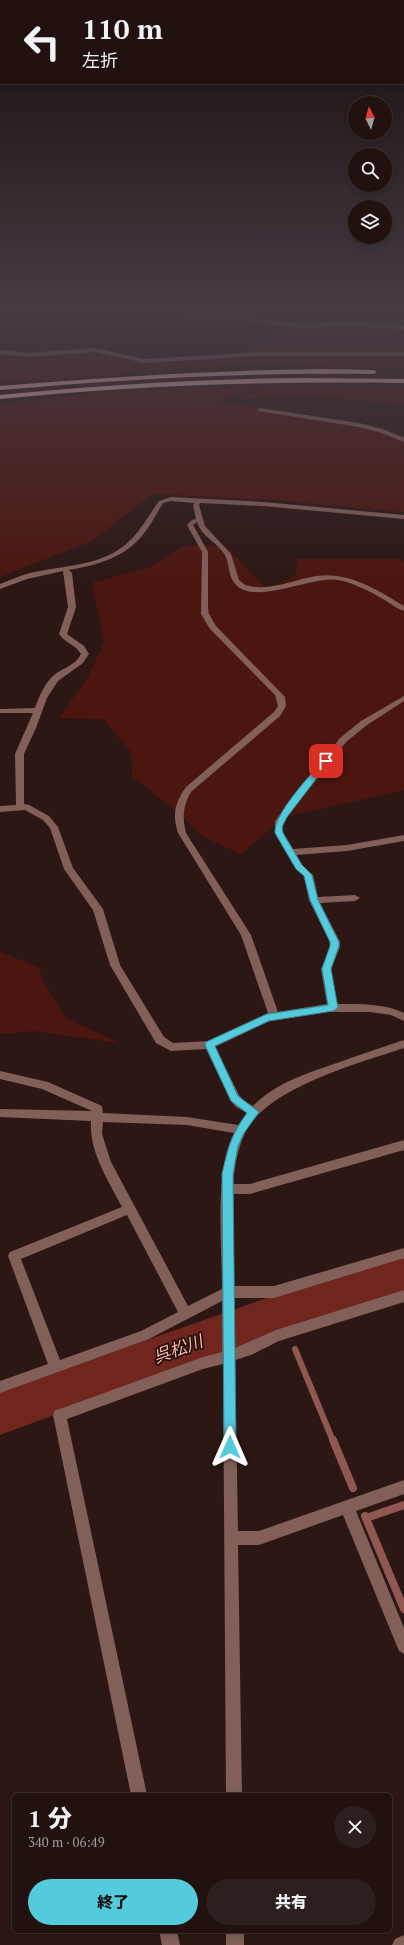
<!DOCTYPE html>
<html lang="ja">
<head>
<meta charset="utf-8">
<style>
	:root { --surface:#21110f; --page:#2d1f1d; --text:#f1f3f6; --muted:#a29d9e; --line:#3e312f; --accent:#54cadd }
	body { margin:0; font-family:"PT Serif","Noto Sans JP",serif; background:var(--page); color:var(--text); height:100vh; display:flex; flex-direction:column; font-size:15px; white-space:nowrap }
	* { box-sizing:border-box; margin:0 }
	p { font-size:13px; color:var(--muted) }
	.icon { flex:none; width:22px; height:22px; fill:none; stroke:currentColor; stroke-width:2; stroke-linecap:round; stroke-linejoin:round }
	.map { position:relative; flex:1; overflow:hidden }
	.details { position:absolute; left:12px; top:1793px; width:380px; height:140px; display:flex; flex-direction:column; background:var(--surface); border-radius:6px; box-shadow:0 2px 6px #0003,0 0 0 1px var(--line) }
	.details>* { flex:none }
	.top-card { position:absolute; left:0px; top:0px; width:404px; height:84px; box-shadow:0 2px 6px #0003,0 0 0 1px var(--line); background:#21110f; color:var(--text); overflow:hidden }
	.needle { width:26px; rotate:355deg }
	.buttons { position:absolute; left:348px; top:96px; display:grid; gap:8px }
	.buttons a { display:grid; place-items:center; width:44px; height:44px; border-radius:50%; background:var(--surface); box-shadow:0 2px 6px #0003,0 0 0 1px var(--line); font-size:20px }
	.pin { position:absolute; display:grid; place-items:center; width:34px; height:34px; color:#fff; margin:-17px; border-radius:8px; box-shadow:0 2px 6px #0006 }
	.me { position:absolute; width:44px; margin:-22px; rotate:0deg; stroke-linejoin:round; filter:drop-shadow(0 0 3px #0008) }
	.turn { display:flex; align-items:center; gap:14px; height:84px; padding:0 16px; font-size:18px }
	.turn .icon { width:52px; height:52px; stroke-width:2.5 }
	.turn b { display:block; font-size:28px; line-height:34px }
	.round { display:grid; place-items:center; flex:none; width:42px; height:42px; border-radius:21px; background:var(--page) }
	.headline { display:flex; align-items:center; justify-content:space-between; height:68px; padding:0 16px }
	h1 { font-size:24px; font-weight:800; line-height:30px }
	.button { display:flex; gap:8px; margin-top:auto; padding:8px 16px }
	.button a { flex:1; height:46px; border-radius:24px; background:var(--accent); color:#111; font-size:16px; font-weight:800; line-height:46px; text-align:center }
	.button a+a { background:var(--page); color:var(--text) }
	.map>svg:first-child { display:block }
	.green { fill:#4c1610 }
	.lines { fill:none; stroke-linecap:round; stroke-linejoin:round }
	.stream-far1 { stroke:#915852; stroke-width:6 }
	.stream { stroke:#915852; stroke-width:8 }
	.river { fill:#70261e; fill-rule:evenodd }
	.minor { fill:#825f59; fill-rule:evenodd }
	.highway { fill:#fbc5bc; fill-rule:evenodd }
	.route { fill:#54cadd; stroke:#378390 }
	.labels { text-anchor:middle; stroke-width:3.5; stroke-linejoin:round; paint-order:stroke }
	.near-water-label { font-size:17px; font-style:italic; fill:#fdb8ad; stroke:#220e0b }
</style>
</head>
<body>
<div class="map">
<svg width="404" height="1945" viewBox="0 0 404 1945">
	<rect width="100%" height="100%" fill="#2c1714"/>
	<!-- green -->
	<path class="green" d="M172,309H404V355L365,352L245,353L288,323Z
		M58,349L159,360L404,355V367L230,365L0,383V353Z
		M257,387L220,401L388,431L404,436V512L273,500L153,494L92,541L0,577V404L97,393L182,388Z
		M266,387L404,388V404L297,395L240,399Z
		M225,545L267,589L296,575L297,559H401L404,562V790L285,817L241,854L202,836L177,812L132,776L131,752L103,719L59,718L88,677L104,642L92,583L150,567L184,546Z
		M0,952L38,967L44,983L67,1019L120,1043L34,1031L0,1034Z"/>
	<g class="lines">
		<!-- stream-far1 -->
		<path class="stream-far1" d="M280,1313L286,1326
			M295,1349L333,1441"/>
		<!-- stream -->
		<path class="stream" d="M333,1440L353,1488
			M365,1516L404,1609
			M366,1518L404,1505"/>
		<!-- river -->
		<path class="river" d="M404,1256V1292L273,1334L0,1435V1391L273,1296Z"/>
		<!-- minor -->
		<path class="minor" d="M153,309H170L299,324L353,322L404,326V330L353,326L299,328Z
			M95,348L144,359L259,352H404V356H259L144,363L95,352L29,357L0,354V350L29,353Z
			M260,408L359,423L383,429L404,438V442L379,432L359,427L258,411L257,410Z
			M171,497L263,502L404,515V519L263,506L200,503L199,505L205,526L231,554L239,580L245,585C270,592 292,580 316,576C348,571 378,590 404,606V611C397,609 390,603 383,599C369,591 354,583 338,580C311,575 250,609 233,581C228,573 229,562 225,555C218,543 201,536 197,522L193,525L208,552V608L209,614L216,626L285,697L286,706L280,716L192,791C183,804 182,817 186,833L251,935L278,1012L327,1004L321,969L330,947V942L309,900L304,876L296,869L275,833V821L340,738L361,721L404,696V701L367,725L346,742L283,821V833L293,849L347,845L404,835V841L347,851L296,855L302,865L313,875L318,897L355,895L360,898L355,901L320,903L340,942V947L331,969L337,1004C360,1004 383,1003 404,1013V1021L391,1015L370,1012H328L269,1021L215,1047L239,1095L244,1101L253,1106C275,1083 308,1073 337,1063C359,1055 382,1047 404,1040V1048C359,1063 275,1086 249,1126C238,1144 235,1164 233,1184H250L404,1140V1150L250,1194H233L234,1286H274L404,1248V1258L274,1298H234L235,1348L276,1330L404,1290V1302L279,1341L251,1355L235,1360L238,1531H259L404,1480V1494L356,1511L404,1628V1654L399,1651L343,1515L259,1545H238L242,1795H226L223,1364L203,1369L67,1419L147,1795H131L53,1415L55,1410L60,1409L203,1357L222,1352V1301L149,1339L0,1393V1381L48,1364L8,1256L10,1252L122,1207C108,1180 89,1152 91,1121L0,1117V1109L92,1111L42,1089L0,1079V1071L48,1082L102,1106L103,1113L187,1117L238,1125L247,1113L236,1107L231,1101L206,1049L171,1051L156,1043L110,965L93,910L64,869L50,828L43,820L25,810L0,812V806L16,805L15,754L33,713H0V709L35,708C39,696 45,683 54,675C63,668 76,665 81,654C76,645 65,643 59,634L68,607L63,571L27,579L0,589V584C8,581 15,578 23,575C57,565 97,568 125,545C140,533 148,516 159,501ZM171,501L194,503L193,505L196,519L192,520L187,525L202,552L201,614L210,629L275,695L278,706L274,712L186,787C175,802 172,815 178,833L241,935L268,1013L208,1041L173,1043L164,1037L120,965L103,909L73,868L58,827L49,816L29,805L24,804V754L36,728L47,698L58,681L83,663L89,654L84,646L67,634L76,607L72,573L69,570C98,565 127,557 145,532C152,523 157,513 163,503ZM103,1122L187,1125L234,1133C214,1170 222,1246 222,1289L188,1306L111,1162L102,1134ZM127,1215L178,1312L141,1331L60,1360L21,1259Z
			M159,1931H177L180,1945H162Z
			M226,1931H244V1945H226Z
			M404,1935V1945H392L395,1939Z"/>
		<!-- highway -->
		<path class="highway" d="M327,369L374,370L377,372L374,374C249,372 125,379 0,390V386C109,377 218,370 327,369Z
			M303,378L404,379V383C269,381 135,385 0,399V395C101,385 202,379 303,378Z"/>
	</g>
	<!-- sky -->
	<linearGradient id="sky" x2="0" y2="1"><stop stop-color="#180d0b"/><stop offset="0.53" stop-color="#453c45"/><stop offset="1" stop-color="#453c45" stop-opacity="0"/></linearGradient>
	<rect width="404" height="582" fill="url(#sky)"/>
	<!-- route -->
	<path class="route" d="M323,760L330,761L287,817L282,827L283,833L302,865L312,875L318,900L339,942V946L331,969L338,1008L333,1011L269,1021L215,1046L238,1096L259,1112L244,1133L238,1146L233,1174L236,1447L234,1451L230,1453L226,1451L224,1447L222,1174C228,1148 231,1135 247,1113L231,1101L205,1045L206,1042L267,1014L328,1005L322,969L330,946V942L310,900L304,876L296,869L275,833C273,814 311,775 323,760Z"/>
	<g class="labels">
		<!-- near-water labels -->
		<g class="near-water-label">
			<text transform="translate(178 1349) rotate(-20)" y="6">呉松川</text>
		</g>
	</g>
</svg>
<div class="buttons">
<a><svg class="needle" viewBox="-14 -14 28 28"><path d="M0-13l5 13h-10z" fill="#e53935"/><path d="M0 13l5-13h-10z" fill="#a29d9e"/></svg></a>
<a><svg class="icon" aria-label="search" viewBox="0 0 24 24"><circle cx="10" cy="10" r="6"/><path d="M15 15l6 6"/></svg></a>
<a><svg class="icon" aria-label="layers" viewBox="0 0 24 24"><path d="M12 4l9 5-9 5-9-5zM3 14l9 5 9-5"/></svg></a>
</div>
<div class="pin" style="left:326px;top:761px;background:#d93025"><svg class="icon" aria-label="arrive" viewBox="0 0 24 24"><path d="M6 21V4h12l-3 4 3 4H6"/></svg></div>
<svg class="me" style="left:230px;top:1447px" viewBox="-20 -20 40 40"><path d="M0-17L14 15 0 8-14 15z" fill="#54cadd" stroke="#fff" stroke-width="4"/></svg>
<div class="top-card">
<div class="turn"><svg class="icon" aria-label="left" viewBox="0 0 24 24"><path d="M17 20v-9H6M10 6l-5 5 5 5"/></svg><div><b>110 m</b>左折</div></div>
</div>
<section class="details">
<div class="headline"><div><h1>1 分</h1><p>340 m · 06:49</p></div><a class="round"><svg class="icon" aria-label="close" viewBox="0 0 24 24"><path d="M6 6l12 12M18 6L6 18"/></svg></a></div>
<div class="button"><a>終了</a><a>共有</a></div>
</section>
</div>
</body>
</html>
